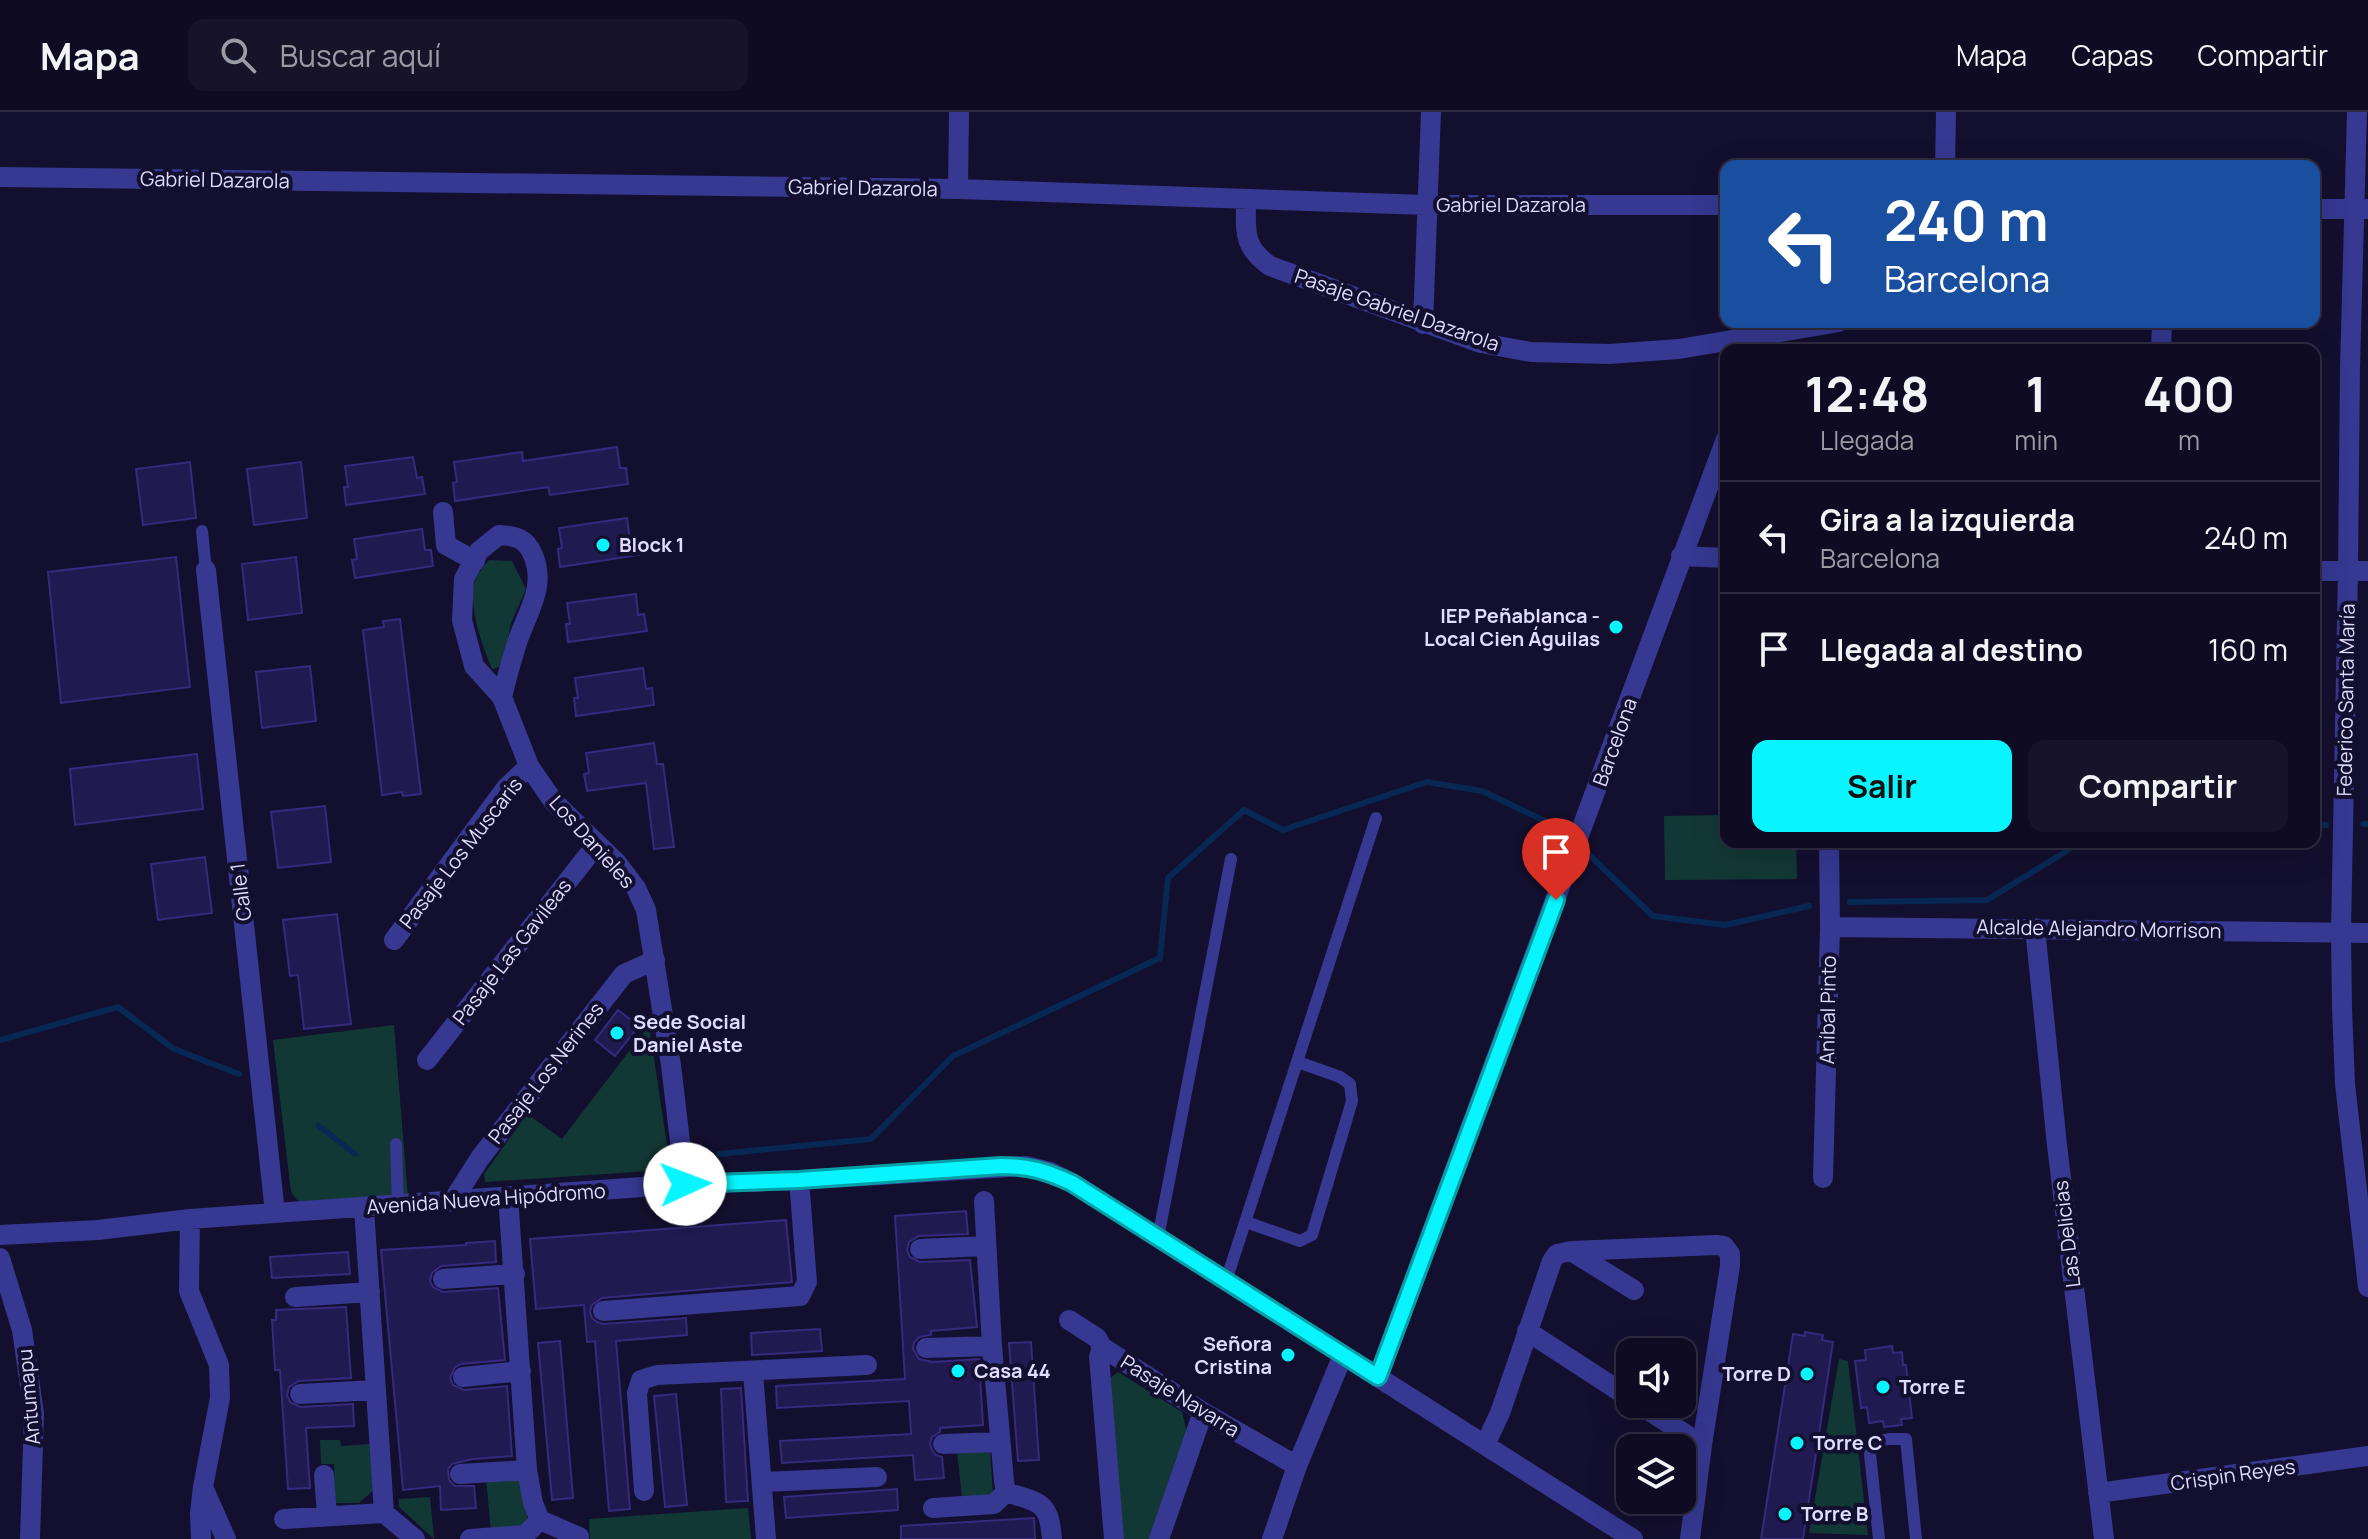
<!DOCTYPE html>
<html lang="es">
<head>
<meta charset="utf-8">
<style>
	:root { --surface:#0e0b22; --page:#17142a; --text:#f1f3f6; --muted:#9b9ba5; --line:#2e2b40; --accent:#08f5ff }
	body { margin:0; font-family:Manrope,sans-serif; background:var(--page); color:var(--text); height:100vh; display:flex; flex-direction:column; font-size:30px; white-space:nowrap }
	* { box-sizing:border-box; margin:0 }
	p { font-size:26px; color:var(--muted) }
	.icon { flex:none; width:44px; height:44px; fill:none; stroke:currentColor; stroke-width:2; stroke-linecap:round; stroke-linejoin:round }
	.map { position:relative; flex:1; overflow:hidden }
	.side { position:absolute; left:1720px; top:232px; width:600px; height:504px; display:flex; flex-direction:column; background:var(--surface); border-radius:16px; box-shadow:0 8px 32px #0002,0 0 0 2px var(--line) }
	.side>* { flex:none }
	.hud { position:absolute; left:1720px; top:48px; width:600px; height:168px; border-radius:16px; box-shadow:0 8px 32px #0002,0 0 0 2px var(--line); background:#1a4fa0; color:#fff; overflow:hidden }
	.fabs { position:absolute; left:1616px; top:1226px; display:grid; gap:16px }
	.fabs a { display:grid; place-items:center; width:80px; height:80px; border-radius:16px; background:var(--surface); box-shadow:0 8px 32px #0002,0 0 0 2px var(--line); font-size:40px }
	.pin { position:absolute; display:grid; place-items:center; width:68px; height:68px; color:#fff; margin:-82px -34px; border-radius:50% 50% 50% 0; rotate:-45deg; box-shadow:0 0 8px #0007 }
	.pin .icon { rotate:45deg }
	.me { position:absolute; width:88px; margin:-44px; rotate:88deg; stroke-linejoin:round; filter:drop-shadow(0 0 6px #0008) }
	.turn { display:flex; align-items:center; gap:28px; height:168px; padding:0 32px; font-size:36px }
	.turn .icon { width:104px; height:104px; stroke-width:2.5 }
	.turn b { display:block; font-size:56px; line-height:68px }
	.eta { display:flex; justify-content:space-evenly; align-items:center; height:136px; text-align:center }
	.eta b { font-size:48px; font-weight:700; line-height:56px }
	.button { display:flex; gap:16px; margin-top:auto; padding:16px 32px }
	.button a { flex:1; height:92px; border-radius:16px; background:var(--accent); color:#111; font-size:32px; font-weight:700; line-height:92px; text-align:center }
	.button a+a { background:var(--page); color:var(--text) }
	ul { padding:0; list-style:none }
	li { display:flex; align-items:center; gap:24px; height:112px; padding:0 32px; border-top:2px solid var(--line) }
	li div { flex:1 }
	li b { display:block; font-size:30px }
	li em { font-style:normal }
	header { display:flex; align-items:center; gap:48px; box-sizing:border-box; height:112px; padding:0 40px; background:var(--surface); border-bottom:2px solid var(--line) }
	header strong { font-size:38px }
	nav { display:flex; gap:44px; margin-inline-start:auto; font-size:28px }
	.search { width:560px; height:72px; background:var(--page); display:flex; align-items:center; gap:20px; box-sizing:border-box; padding:0 28px; border-radius:16px; color:var(--muted); font-size:30px }
	.map>svg:first-child { display:block }
	.green { fill:#123835 }
	.lines { fill:none; stroke-linecap:round; stroke-linejoin:round }
	.stream { stroke:#082854; stroke-width:6 }
	.building { fill:#211a50; stroke:#352a7e; stroke-width:2 }
	.service { stroke:#363891; stroke-width:12 }
	.minor { stroke:#363891; stroke-width:20 }
	.tertiary { stroke:#363891; stroke-width:20 }
	.route-casing { stroke:#059fa6; stroke-width:20 }
	.route { stroke:#08f5ff; stroke-width:14 }
	.poi-dot { fill:#08f5ff; stroke:#130f2e; stroke-width:3 }
	.labels { text-anchor:middle; stroke-width:8; stroke-linejoin:round; paint-order:stroke }
	.street-label { font-size:20px; fill:#dedcff; stroke:#130f2e }
	.poi-label { font-size:20px; font-weight:bold; fill:#dedcff; stroke:#130f2e; text-anchor:start }
</style>
</head>
<body>
<header>
<strong>Mapa</strong>
<div class="search"><svg class="icon" aria-label="search" viewBox="0 0 24 24"><circle cx="10" cy="10" r="6"/><path d="M15 15l6 6"/></svg>Buscar aquí</div>
<nav><a>Mapa</a><a>Capas</a><a>Compartir</a></nav>
</header>
<div class="map">
<svg width="2368" height="1427" viewBox="0 0 2368 1427">
	<rect width="100%" height="100%" fill="#130f2e"/>
	<!-- green -->
	<path class="green" d="M489,448L512,449L526,477L511,511L503,554L492,557C482,533 465,487 477,464C480,458 485,453 489,448Z
		M1726,703V730H1796L1797,767L1665,768L1664,704Z
		M394,913L408,1086L306,1091L297,1088L291,1080L273,928Z
		M649,913L670,1053L665,1058L485,1070L484,1062L527,1002L562,1027Z
		M1839,1247L1848,1249L1868,1423L1809,1421Z
		M1118,1260L1182,1300L1187,1320L1150,1427H1122L1110,1266Z
		M320,1328H340L341,1334L371,1332L375,1377L359,1391H335L334,1352H321Z
		M990,1337L993,1384L962,1385L957,1339Z
		M486,1366H521L528,1410L520,1419L491,1420Z
		M430,1385L434,1427L399,1395V1387Z
		M748,1396L751,1427H590L589,1407Z"/>
	<g class="lines">
		<!-- stream -->
		<path class="stream" d="M2363,712H2368
			M2314,713H2326
			M1850,790L1987,788L2081,730
			M0,928L118,895L174,937L239,962
			M319,1014L355,1042
			M719,1042L871,1027L953,944L1160,846L1168,766L1244,698L1283,718L1427,670L1482,679L1562,717L1653,804L1725,813L1809,794"/>
	</g>
	<!-- building -->
	<path class="building" d="M617,335L620,356H626L628,372L550,383L548,375L455,389L453,371L457,370L454,350L522,340L523,349Z
		M413,345L417,366L422,365L425,382L346,393L344,375H348L345,354Z
		M190,350L196,406L143,413L136,357Z
		M301,350L307,406L254,413L247,357Z
		M627,406L630,428L636,427L639,443L560,455L558,437L562,436L559,416Z
		M422,417L425,438H431L433,454L355,466L352,448L357,447L354,427Z
		M176,445L190,575L61,591L48,460Z
		M296,445L302,501L248,508L242,452Z
		M636,482L638,503L644,502L647,519L568,530L566,512H570L567,491Z
		M400,507L421,682L403,684L402,680L382,683L363,518L384,515L383,509Z
		M310,554L316,609L262,616L256,560Z
		M643,556L646,577L652,576L654,593L576,604L574,586H578L575,566Z
		M654,631L657,652H663L674,735L654,737L646,671L587,679L584,662L589,661L586,641Z
		M197,642L203,697L75,713L70,657Z
		M325,694L331,750L278,756L271,700Z
		M205,745L212,801L158,808L151,752Z
		M337,802L351,912L304,917L298,863L290,864L283,808Z
		M618,898L639,914L615,944L595,928Z
		M966,1099L968,1122L919,1124L909,1130L907,1138L910,1145L920,1150L970,1148L977,1215L931,1219V1223L919,1225L914,1231L913,1237L919,1247L933,1250L979,1247L983,1313L940,1316V1320L932,1325L930,1332L932,1338L936,1343L942,1345L944,1366L915,1368L913,1343L782,1351L780,1329L911,1322L909,1289L777,1296L776,1274L905,1267L895,1104Z
		M786,1108L792,1170L602,1186L592,1193L590,1199L592,1206L597,1210L603,1212L686,1206L687,1223L616,1229L630,1397L609,1399L595,1229L587,1230L584,1193L536,1197L530,1127Z
		M495,1129L496,1150L441,1154L432,1161L430,1169L433,1175L443,1180L498,1176L505,1248L461,1252L455,1255L450,1266L453,1273L464,1278L507,1274L512,1344L473,1347L452,1352L448,1357L449,1368L455,1374H474L476,1396L441,1398L440,1374L403,1378L381,1138L466,1133V1131Z
		M348,1140L350,1162L272,1166L270,1145Z
		M346,1195L351,1266L299,1269L289,1275L287,1283L290,1290L300,1295L353,1292L354,1314L306,1316L310,1376L288,1377L280,1258H275L272,1208H276V1198Z
		M820,1217L822,1239L752,1243L751,1221Z
		M1805,1220L1823,1223L1822,1228L1833,1230L1803,1427H1761L1793,1222L1805,1224Z
		M560,1229L573,1386L552,1388L538,1231Z
		M1031,1230L1039,1348L1018,1349L1009,1231Z
		M1892,1234L1893,1241L1902,1240L1903,1253H1906L1912,1306L1901,1307L1902,1313L1884,1315L1883,1309L1869,1311L1867,1295L1861,1296L1855,1249L1866,1248L1865,1238Z
		M741,1276L748,1389L726,1390L721,1277Z
		M676,1282L687,1393L665,1395L654,1284Z
		M897,1377L898,1398L786,1406L784,1385Z
		M1034,1406L1035,1427H901V1414Z"/>
	<g class="lines">
		<!-- service -->
		<path class="service" d="M202,419L206,458
			M396,1032L398,1094
			M1246,1110L1300,1129L1312,1123L1352,989L1350,972L1340,965L1298,950
			M1158,1126L1231,747
			M1226,1169L1376,706
			M1879,1427L1870,1342L1875,1330L1889,1327H1906L1916,1427"/>
		<!-- minor -->
		<path class="minor" d="M1945,54L1946,0
			M0,65L958,77L1427,93H1726
			M958,77L959,0
			M1246,88C1246,119 1242,134 1270,154L1481,231L1531,240L1609,242L1679,237L1839,210
			M2314,97H2368
			M1423,212L1431,0
			M2161,238L2162,210
			M443,400L446,433L475,449
			M1681,444L1726,446
			M206,458L275,1101
			M2314,459H2348L2350,256L2357,0
			M502,585C507,565 512,545 519,525C529,498 546,473 533,443C526,426 516,424 499,423L479,439L464,467L462,508L474,554L502,585L529,654L553,689L617,751L636,776L646,798L671,953L685,1072
			M1830,815L2368,821
			M2035,816L2057,1033L2104,1427
			M394,828L506,676L529,654
			M427,948L597,732
			M1823,1066L1830,815L1829,730
			M508,1084L527,1358L533,1391L540,1408L579,1425V1427
			M984,1089L992,1234L1004,1369L1006,1380C1040,1391 1049,1389 1052,1427
			M452,1090L480,1046L624,862L655,848
			M364,1096L384,1401L415,1427
			M190,1107L189,1179L219,1253L220,1286L203,1375L200,1401L201,1427
			M0,1123L98,1118L190,1107L685,1072L799,1068L1026,1054L1050,1060L1072,1071L1633,1427
			M920,1137L985,1134
			M1571,1139L1634,1178
			M0,1146L22,1218L34,1302L30,1427
			M443,1167L515,1162
			M295,1185L370,1180
			M603,1199L800,1184L807,1170L799,1068
			M1069,1208L1097,1226L1102,1235L1203,1300L1297,1354
			M1527,1219L1630,1286
			M1102,1235L1099,1245L1114,1427
			M926,1236L992,1234
			M753,1260L766,1427
			M463,1265L521,1259
			M1378,1265L1726,327
			M300,1282L376,1278
			M1639,1292L1702,1333
			M943,1332L999,1330
			M1485,1333L1500,1301L1552,1149L1557,1142L1571,1139L1716,1133L1724,1134L1730,1142V1154L1702,1333L1690,1427
			M460,1362L527,1358
			M324,1363L327,1404
			M763,1370L877,1365
			M203,1375L226,1427
			M644,1379L637,1281L641,1268L657,1263L867,1253
			M2098,1381L2368,1344
			M933,1396L994,1392L1006,1380
			M284,1407L384,1401
			M470,1427L525,1423L540,1408
			M1159,1427L1203,1300
			M1272,1427L1297,1354L1343,1243"/>
		<!-- tertiary -->
		<path class="tertiary" d="M2368,459H2348L2341,820L2342,895L2345,972L2368,1175"/>
	</g>
	<g class="lines">
		<defs>
			<path id="route" d="M685,1072L799,1068L1001,1054C1029,1054 1046,1059 1072,1071L1378,1265L1556,788"/>
		</defs>
		<!-- route casing -->
		<use href="#route" class="route-casing"/>
		<!-- route -->
		<use href="#route" class="route"/>
	</g>
	<!-- markers -->
	<g class="poi-dot">
		<circle cx="603" cy="433" r="8"/>
		<circle cx="1616" cy="515" r="8"/>
		<circle cx="617" cy="921" r="8"/>
		<circle cx="1288" cy="1243" r="8"/>
		<circle cx="958" cy="1259" r="8"/>
		<circle cx="1807" cy="1262" r="8"/>
		<circle cx="1883" cy="1275" r="8"/>
		<circle cx="1797" cy="1331" r="8"/>
		<circle cx="1785" cy="1402" r="8"/>
	</g>
	<g class="labels">
		<!-- street labels -->
		<g class="street-label">
			<text transform="translate(215 68) rotate(1)" y="7">Gabriel Dazarola</text>
			<text transform="translate(863 76) rotate(1)" y="7">Gabriel Dazarola</text>
			<text x="1511" y="100">Gabriel Dazarola</text>
			<text transform="translate(1397 198) rotate(19)" y="7">Pasaje Gabriel Dazarola</text>
			<text transform="translate(2346 588) rotate(-89)" y="7">Federico Santa María</text>
			<text transform="translate(1615 630) rotate(-70)" y="7">Barcelona</text>
			<text transform="translate(592 730) rotate(48)" y="7">Los Danieles</text>
			<text transform="translate(461 741) rotate(-52)" y="7">Pasaje Los Muscaris</text>
			<text transform="translate(241 780) rotate(-97)" y="7">Calle 1</text>
			<text transform="translate(2099 817) rotate(1)" y="7">Alcalde Alejandro Morrison</text>
			<text transform="translate(512 840) rotate(-52)" y="7">Pasaje Las Gavileas</text>
			<text transform="translate(1828 898) rotate(-89)" y="7">Aníbal Pinto</text>
			<text transform="translate(546 961) rotate(-52)" y="7">Pasaje Los Nerines</text>
			<text transform="translate(486 1087) rotate(-4)" y="7">Avenida Nueva Hipódromo</text>
			<text transform="translate(2067 1122) rotate(-97)" y="7">Las Delicias</text>
			<text transform="translate(1180 1284) rotate(32)" y="7">Pasaje Navarra</text>
			<text transform="translate(29 1285) rotate(-95)" y="7">Antumapu</text>
			<text transform="translate(2233 1363) rotate(-8)" y="7">Crispin Reyes</text>
		</g>
		<!-- poi labels -->
		<g class="poi-label">
			<text x="619" y="440">Block 1</text>
			<text x="1600" y="511" text-anchor="end">IEP Peñablanca -<tspan x="1600" dy="23">Local Cien Águilas</tspan></text>
			<text x="633" y="917">Sede Social<tspan x="633" dy="23">Daniel Aste</tspan></text>
			<text x="1272" y="1239" text-anchor="end">Señora<tspan x="1272" dy="23">Cristina</tspan></text>
			<text x="974" y="1266">Casa 44</text>
			<text x="1791" y="1269" text-anchor="end">Torre D</text>
			<text x="1899" y="1282">Torre E</text>
			<text x="1813" y="1338">Torre C</text>
			<text x="1801" y="1409">Torre B</text>
		</g>
	</g>
</svg>
<div class="fabs">
<a><svg class="icon" aria-label="sound" viewBox="0 0 24 24"><path d="M4 9h4l5-4v14l-5-4H4zM17 9q2 3 0 6"/></svg></a>
<a><svg class="icon" aria-label="layers" viewBox="0 0 24 24"><path d="M12 4l9 5-9 5-9-5zM3 14l9 5 9-5"/></svg></a>
</div>
<div class="pin" style="left:1556px;top:788px;background:#d93025"><svg class="icon" aria-label="arrive" viewBox="0 0 24 24"><path d="M6 21V4h12l-3 4 3 4H6"/></svg></div>
<svg class="me" style="left:685px;top:1072px" viewBox="-20 -20 40 40"><circle r="19" fill="#fff"/><path d="M0-13L10 11 0 6-10 11z" fill="#08f5ff"/></svg>
<div class="hud">
<div class="turn"><svg class="icon" aria-label="left" viewBox="0 0 24 24"><path d="M17 20v-9H6M10 6l-5 5 5 5"/></svg><div><b>240 m</b>Barcelona</div></div>
</div>
<section class="side">
<div class="eta">
<div><b>12:48</b><p>Llegada</p></div>
<div><b>1</b><p>min</p></div>
<div><b>400</b><p>m</p></div>
</div>
<ul>
<li><svg class="icon" aria-label="left" viewBox="0 0 24 24"><path d="M17 20v-9H6M10 6l-5 5 5 5"/></svg><div><b>Gira a la izquierda</b><p>Barcelona</p></div><em>240 m</em></li>
<li><svg class="icon" aria-label="arrive" viewBox="0 0 24 24"><path d="M6 21V4h12l-3 4 3 4H6"/></svg><div><b>Llegada al destino</b></div><em>160 m</em></li>
</ul>
<div class="button"><a>Salir</a><a>Compartir</a></div>
</section>
</div>
</body>
</html>
